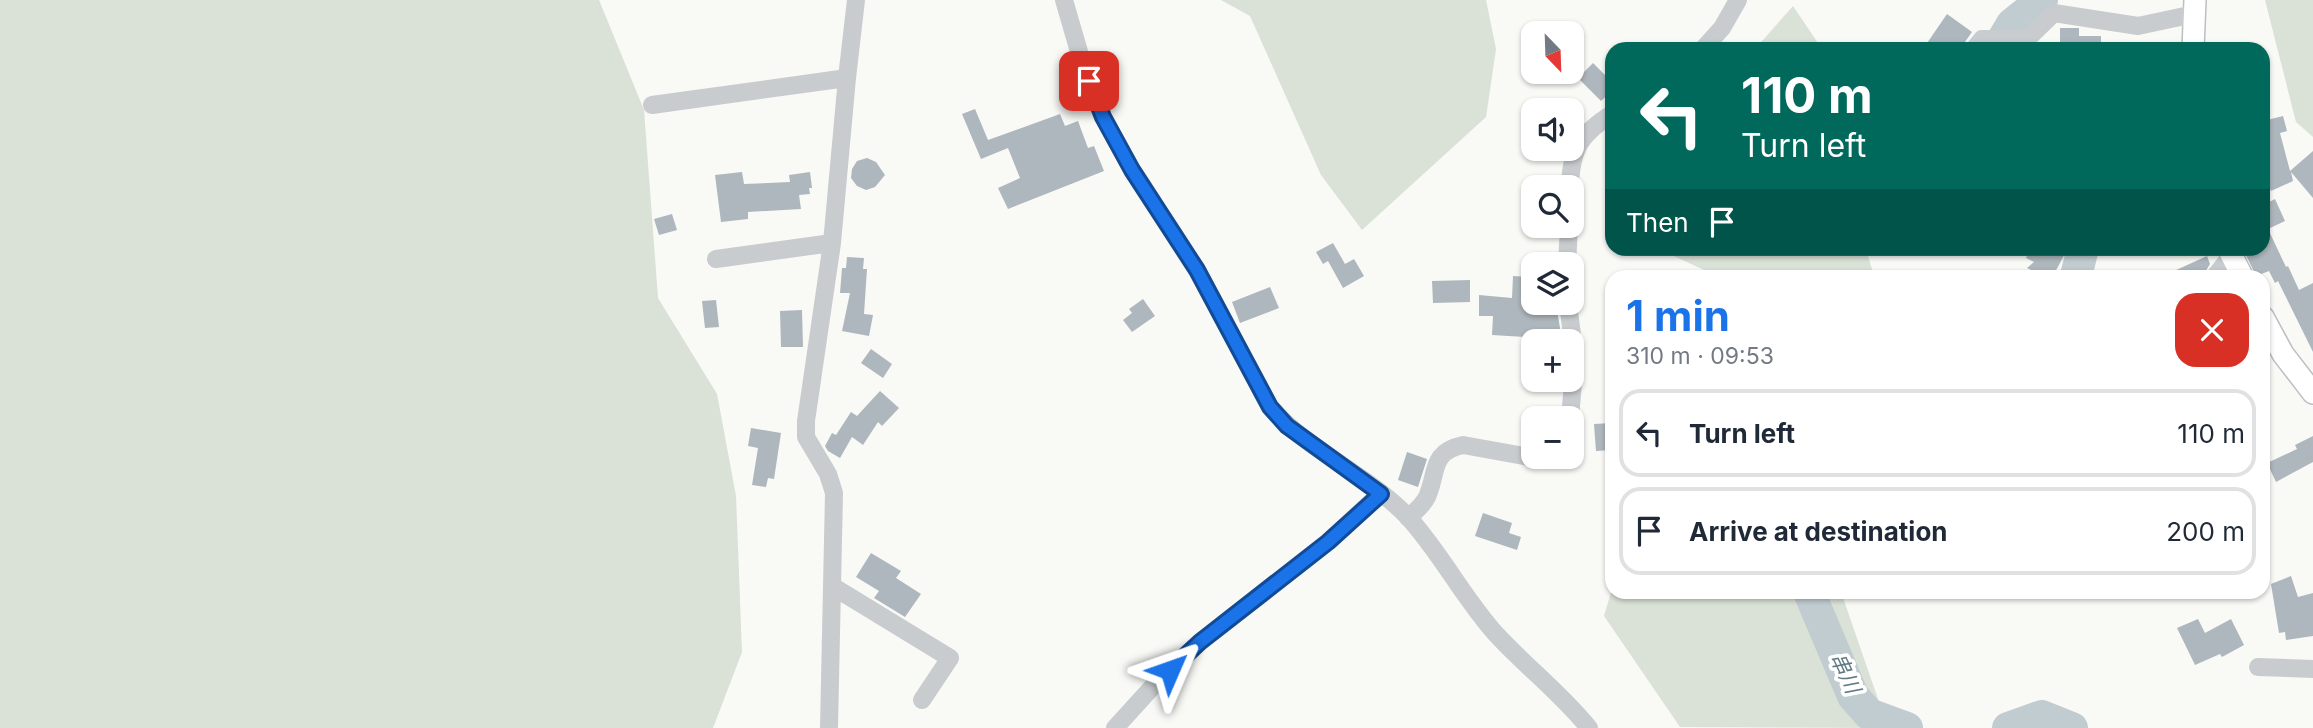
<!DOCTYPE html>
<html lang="en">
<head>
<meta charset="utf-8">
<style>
	:root { --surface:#fff; --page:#f2f2f3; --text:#1f2937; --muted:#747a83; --line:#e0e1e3; --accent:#1a73e8 }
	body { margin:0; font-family:Inter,"Noto Sans JP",sans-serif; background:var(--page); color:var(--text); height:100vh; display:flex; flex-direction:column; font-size:26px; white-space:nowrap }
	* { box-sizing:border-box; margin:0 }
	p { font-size:23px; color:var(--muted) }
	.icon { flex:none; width:38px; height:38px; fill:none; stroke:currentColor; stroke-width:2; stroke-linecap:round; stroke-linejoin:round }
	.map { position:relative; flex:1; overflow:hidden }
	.details { position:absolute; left:1605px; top:270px; width:665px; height:329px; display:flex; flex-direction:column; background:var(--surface); border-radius:21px; box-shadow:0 2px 5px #0004 }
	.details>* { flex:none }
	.guide { position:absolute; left:1605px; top:42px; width:665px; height:214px; border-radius:21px; box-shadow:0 2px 5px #0004; background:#00695c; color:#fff; overflow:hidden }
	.needle { width:46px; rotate:157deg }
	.controls { position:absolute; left:1521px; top:21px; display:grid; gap:14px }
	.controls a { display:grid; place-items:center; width:63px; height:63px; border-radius:14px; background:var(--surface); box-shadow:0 2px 5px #0004; font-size:35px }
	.pin { position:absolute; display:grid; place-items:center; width:60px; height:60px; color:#fff; margin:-30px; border-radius:14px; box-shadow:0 4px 10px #0006 }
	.me { position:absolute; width:77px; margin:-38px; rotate:47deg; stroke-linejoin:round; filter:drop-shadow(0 0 5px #0008) }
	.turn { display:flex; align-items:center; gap:24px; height:147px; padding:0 21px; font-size:32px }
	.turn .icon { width:91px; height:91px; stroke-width:2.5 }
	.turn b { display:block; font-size:49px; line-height:60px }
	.then { display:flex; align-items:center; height:66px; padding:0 21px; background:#0003; gap:14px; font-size:26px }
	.round { display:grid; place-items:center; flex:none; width:74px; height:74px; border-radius:21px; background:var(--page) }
	.summary { display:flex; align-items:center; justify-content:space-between; height:119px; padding:0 21px }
	h1 { font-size:42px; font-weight:700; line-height:52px; color:var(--accent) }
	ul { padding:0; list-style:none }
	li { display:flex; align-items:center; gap:21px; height:88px; margin:0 14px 10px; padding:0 7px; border:4px solid var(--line); border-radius:21px }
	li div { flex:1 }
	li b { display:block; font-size:26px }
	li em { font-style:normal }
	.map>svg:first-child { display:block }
	.green { fill:#dae1d6 }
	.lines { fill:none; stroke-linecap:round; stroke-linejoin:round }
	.river { stroke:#c1ccd1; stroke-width:32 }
	.building { fill:#aeb7bd }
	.major-casing { stroke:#bbbfc3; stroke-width:24 }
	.minor { stroke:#c8cccf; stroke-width:18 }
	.major { stroke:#fff; stroke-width:21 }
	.route-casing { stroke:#114b97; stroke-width:18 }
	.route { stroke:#1a73e8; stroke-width:12 }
	.labels { text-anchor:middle; stroke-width:7; stroke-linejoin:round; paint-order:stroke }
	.water-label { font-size:21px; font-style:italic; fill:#617a84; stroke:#fff }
</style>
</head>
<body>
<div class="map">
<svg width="2313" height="728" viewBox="0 0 2313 728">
	<rect width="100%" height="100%" fill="#f9f9f6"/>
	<!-- green -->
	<path class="green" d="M0,0H599L644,110L658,298L717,394L736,496L742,652L713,728H0Z
		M1221,0H1486L1496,49L1486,117L1362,230L1321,175L1250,16Z
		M2265,0H2313V137L2296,122Z
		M1793,6L1822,49H1755Z
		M1663,249H1866L1874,276H1717L1663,251Z
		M1612,589V592H1841L1888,728L1680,727L1604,616Z"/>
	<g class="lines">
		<!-- river -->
		<path class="river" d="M1997,49L2012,24L2042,0
			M2076,276L2083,248
			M1809,592L1853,696L1869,714L1907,728
			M2008,728L2042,716L2072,728"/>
	</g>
	<!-- building -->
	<path class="building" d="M1947,14L1972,32L1960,49H1923Z
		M2060,28H2079V36H2101V49H2060Z
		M1593,63L1612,82V91L1601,101L1578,78Z
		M975,109L988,140L1060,114L1065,126L1078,121L1088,148L1094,146L1104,171L1008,209L998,188L1020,178L1008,148L981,159L962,114Z
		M2283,116L2287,131L2280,133L2290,171L2313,151V198L2291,172L2293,181L2271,191L2263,173V165L2270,162L2263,136V121Z
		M867,158L876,162L885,175L875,187L866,190L857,186L851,178L852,169L857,161Z
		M742,172L744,184L790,182L789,175L810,172L812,188H809L810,194L799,195L801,209L748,212V219L721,222L715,175Z
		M2275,199L2285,221L2268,229L2286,267L2288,266L2299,290L2313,283V352L2278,281L2275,283L2269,271L2256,276L2245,253L2254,248H2263V205Z
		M672,214L677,230L659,235L654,219Z
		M1333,243L1345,264L1354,259L1364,276L1343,288L1328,261L1323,264L1316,252Z
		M2031,248H2068L2053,276H2043L2027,268L2034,262L2026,258Z
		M2207,256L2210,264L2204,274L2199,276H2163Z
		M847,257L864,258L863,269H867L864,314L873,315L869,336L842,331L850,293H840L842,268H846Z
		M1513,276L1533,277L1531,307L1557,310L1560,328L1558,341H1525V337L1492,335L1493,316H1479V295L1512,298Z
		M1470,280V302L1433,303L1432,281Z
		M1270,287L1279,308L1240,323L1232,302Z
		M1143,299L1155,316L1132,332L1123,320L1132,313L1129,309Z
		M716,300L719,327L705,328L702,301Z
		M802,310L803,347H781L780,311Z
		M871,349L892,364L883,378L861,363Z
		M880,391L899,408L882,426L878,422L863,445L852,437L840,458L828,451L825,446L832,433L836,435L851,412L857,416Z
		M1612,423V450L1596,451L1594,424Z
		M751,428L781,433L774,479L768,478L766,487L752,485L758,448L748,446Z
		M2313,436V462L2276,482L2267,463L2297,449L2295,445Z
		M1407,452L1427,459L1418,487L1398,480Z
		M1483,513L1512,523L1509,533L1521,537L1517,550L1475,536Z
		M871,553L901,571L896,578L921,594L905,617L874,598L879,591L856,577Z
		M2291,576L2298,597L2313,593V636L2286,640L2285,632L2279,633L2271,584Z
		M2198,619L2205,633L2231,619L2244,645L2222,657L2220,654L2195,665L2177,628Z"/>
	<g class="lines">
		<defs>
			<path id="major" d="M2193,49L2195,0
				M2228,248L2242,276
				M2263,317L2283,354L2313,393"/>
		</defs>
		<!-- major casing -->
		<use href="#major" class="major-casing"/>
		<!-- minor -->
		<path class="minor" d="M1064,0L1082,62L1103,117L1132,170L1197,270L1270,407C1309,452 1367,474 1408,517C1440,552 1463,597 1495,633C1525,666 1561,693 1589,728
			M1703,49L1722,28L1738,0
			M1974,49L1982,39H2027L2054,13L2138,26L2194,14
			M652,105L847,78
			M1570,187C1571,149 1580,134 1612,114
			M716,259L832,243
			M1567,264L1569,226
			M2215,276L2231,256
			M1568,303L1575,359L1570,418
			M1408,518C1415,512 1423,505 1427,497C1438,472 1430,452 1463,445L1546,460L1557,457
			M832,586L950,658L922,700
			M2258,667L2313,669
			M829,728L834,493L828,474L806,437V421L832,243L847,78L856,0
			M1115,728L1155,684L1200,642L1328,542L1381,493"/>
		<!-- major -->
		<use href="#major" class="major"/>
	</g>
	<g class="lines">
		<defs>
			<path id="route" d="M1089,81L1103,117L1132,170L1197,270L1270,407L1287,426L1381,494L1328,542L1200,642L1170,670"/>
		</defs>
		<!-- route casing -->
		<use href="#route" class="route-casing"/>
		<!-- route -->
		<use href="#route" class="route"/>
	</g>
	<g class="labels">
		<!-- water labels -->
		<g class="water-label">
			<text transform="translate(1845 673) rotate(65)" y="7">串川</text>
		</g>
	</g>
</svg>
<div class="controls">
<a><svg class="needle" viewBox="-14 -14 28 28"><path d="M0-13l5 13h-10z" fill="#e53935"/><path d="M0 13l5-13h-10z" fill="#747a83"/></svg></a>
<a><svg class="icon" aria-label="sound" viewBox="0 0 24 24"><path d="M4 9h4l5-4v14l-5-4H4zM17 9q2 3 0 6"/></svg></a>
<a><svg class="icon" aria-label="search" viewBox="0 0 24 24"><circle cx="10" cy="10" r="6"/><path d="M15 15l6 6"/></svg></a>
<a><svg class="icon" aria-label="layers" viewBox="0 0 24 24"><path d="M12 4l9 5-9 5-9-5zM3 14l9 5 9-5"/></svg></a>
<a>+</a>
<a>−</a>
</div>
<div class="pin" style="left:1089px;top:81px;background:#d93025"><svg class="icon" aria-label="arrive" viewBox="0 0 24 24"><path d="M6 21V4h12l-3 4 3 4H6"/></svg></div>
<svg class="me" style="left:1170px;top:670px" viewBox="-20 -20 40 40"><path d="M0-17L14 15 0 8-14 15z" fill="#1a73e8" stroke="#fff" stroke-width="4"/></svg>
<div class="guide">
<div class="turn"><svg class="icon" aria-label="left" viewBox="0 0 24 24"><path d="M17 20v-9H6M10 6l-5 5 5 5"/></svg><div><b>110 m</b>Turn left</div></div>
<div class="then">Then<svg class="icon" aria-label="arrive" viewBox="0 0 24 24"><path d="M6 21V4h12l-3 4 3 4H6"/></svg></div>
</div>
<section class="details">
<div class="summary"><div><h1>1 min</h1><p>310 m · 09:53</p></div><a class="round" style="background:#d93025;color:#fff"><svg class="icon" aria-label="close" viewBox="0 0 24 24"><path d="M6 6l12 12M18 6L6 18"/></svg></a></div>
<ul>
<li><svg class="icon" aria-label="left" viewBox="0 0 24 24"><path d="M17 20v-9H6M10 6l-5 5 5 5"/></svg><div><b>Turn left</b></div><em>110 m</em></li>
<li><svg class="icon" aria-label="arrive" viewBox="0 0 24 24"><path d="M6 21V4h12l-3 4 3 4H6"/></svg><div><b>Arrive at destination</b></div><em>200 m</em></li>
</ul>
</section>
</div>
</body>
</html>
